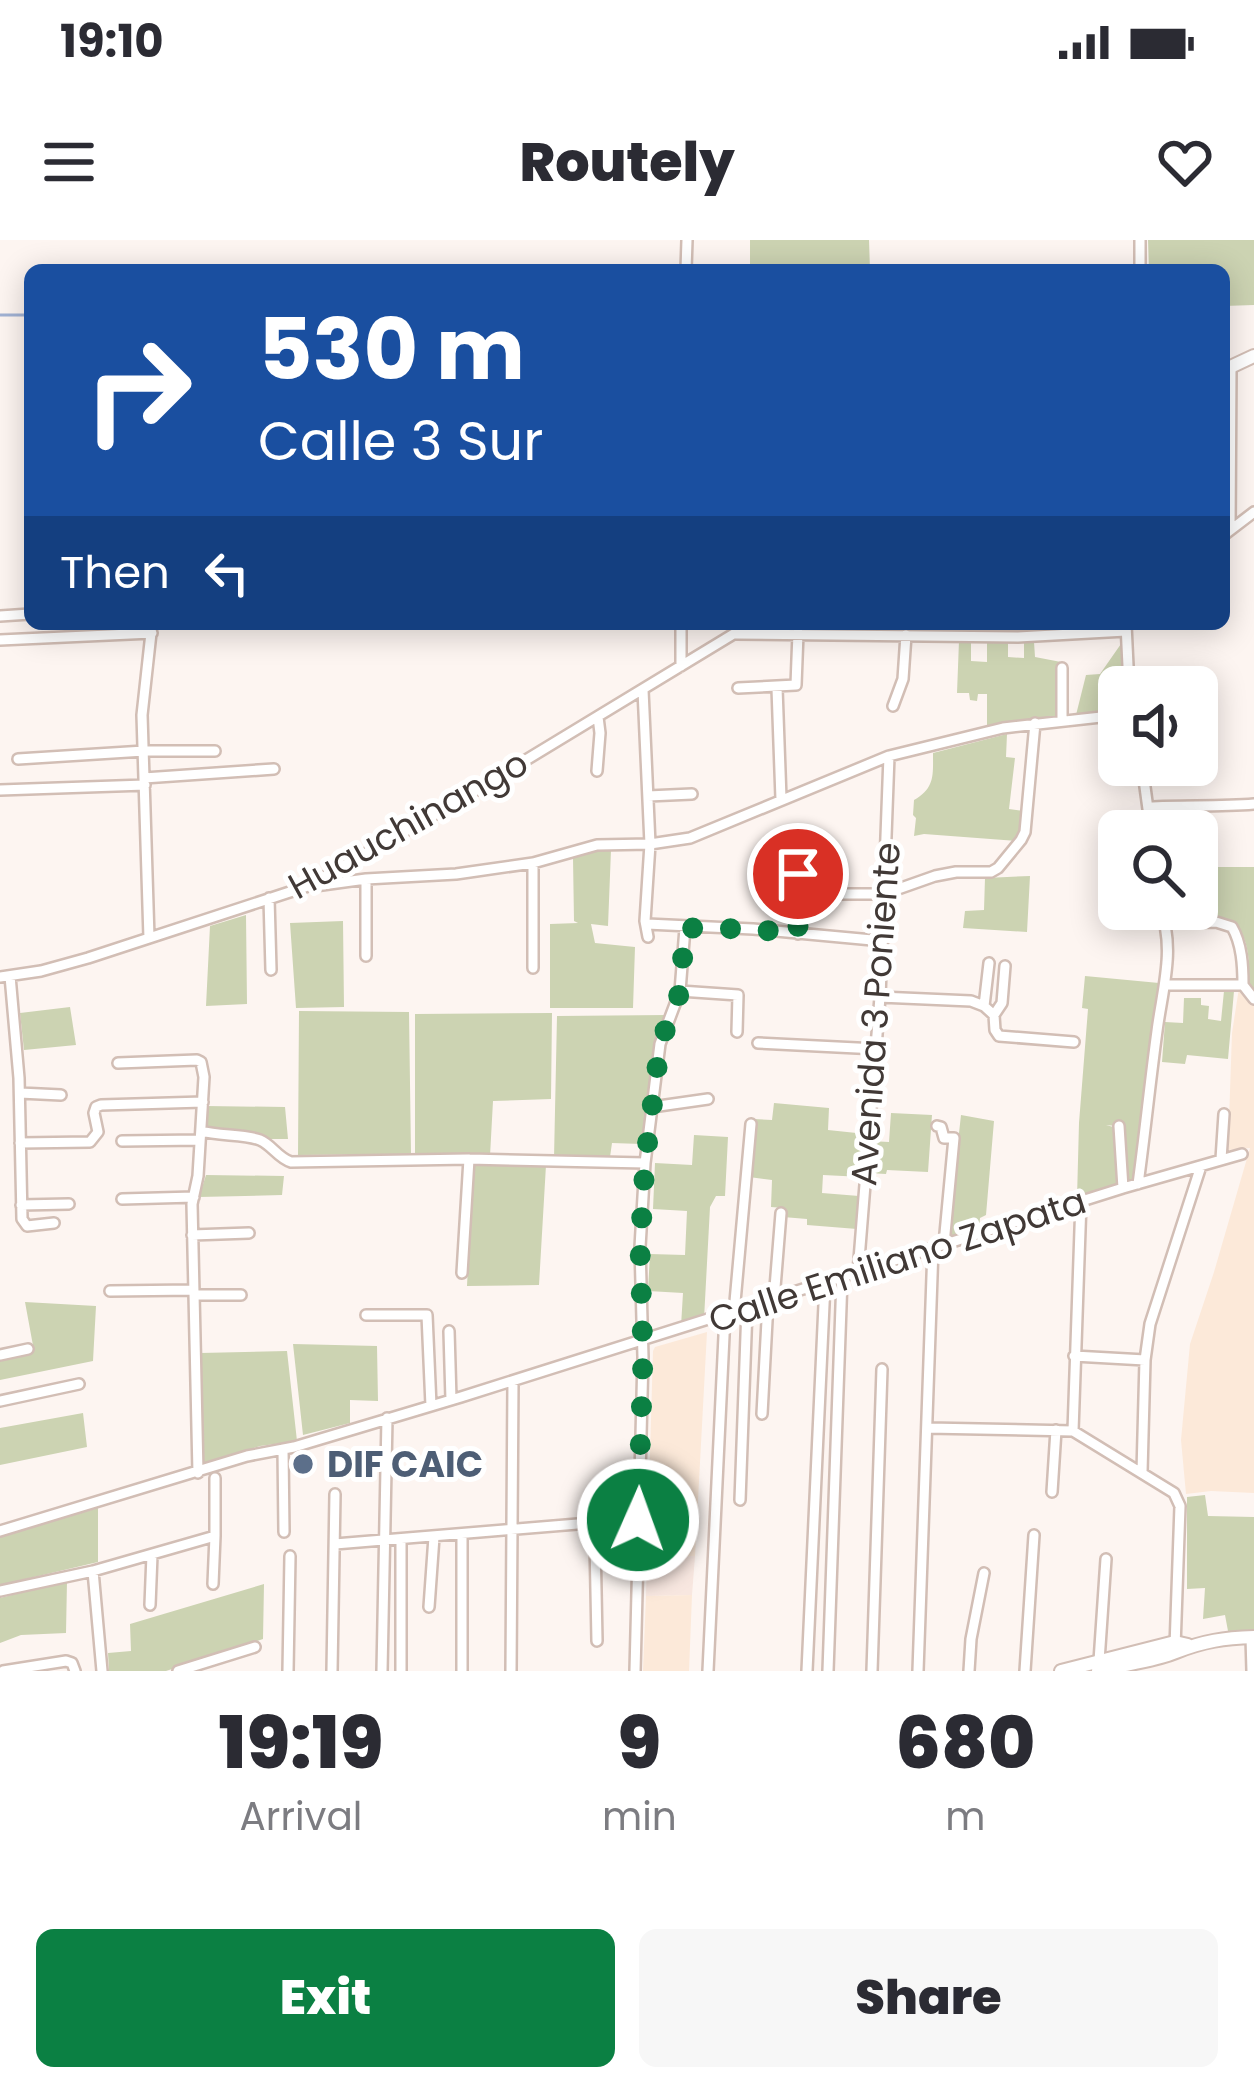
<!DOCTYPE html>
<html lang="en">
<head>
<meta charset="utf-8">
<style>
	:root { --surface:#fff; --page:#f7f7f7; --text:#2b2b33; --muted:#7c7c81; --accent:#0b8043 }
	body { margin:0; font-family:Poppins,sans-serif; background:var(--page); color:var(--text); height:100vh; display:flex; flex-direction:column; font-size:45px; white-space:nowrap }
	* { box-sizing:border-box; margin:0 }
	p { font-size:39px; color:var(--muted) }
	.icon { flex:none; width:66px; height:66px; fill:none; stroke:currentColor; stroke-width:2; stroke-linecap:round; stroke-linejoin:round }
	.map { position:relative; height:1431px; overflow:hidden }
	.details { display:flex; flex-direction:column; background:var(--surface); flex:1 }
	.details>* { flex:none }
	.hud { position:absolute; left:24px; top:24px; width:1206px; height:366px; border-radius:18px; box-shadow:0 6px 30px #0003; background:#1a4fa0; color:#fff; overflow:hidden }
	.fabs { position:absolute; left:1098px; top:426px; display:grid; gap:24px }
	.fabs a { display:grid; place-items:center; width:120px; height:120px; border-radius:18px; background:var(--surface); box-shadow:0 6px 30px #0003; font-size:60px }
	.pin { position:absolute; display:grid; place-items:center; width:102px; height:102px; color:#fff; margin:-51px; border:6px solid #fff; border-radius:50%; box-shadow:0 3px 12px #0007 }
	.me { position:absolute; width:132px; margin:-66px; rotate:2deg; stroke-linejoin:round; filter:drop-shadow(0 0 9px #0008) }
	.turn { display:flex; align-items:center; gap:42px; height:252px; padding:0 36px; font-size:54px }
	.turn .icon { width:156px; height:156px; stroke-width:2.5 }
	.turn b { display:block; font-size:84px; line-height:102px }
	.then { display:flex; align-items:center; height:114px; padding:0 36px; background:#0003; gap:24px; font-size:45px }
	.eta { display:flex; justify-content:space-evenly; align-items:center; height:204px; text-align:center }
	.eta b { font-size:72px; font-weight:800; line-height:84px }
	.cta { display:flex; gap:24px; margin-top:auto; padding:24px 36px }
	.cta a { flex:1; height:138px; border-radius:18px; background:var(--accent); color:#fff; font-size:48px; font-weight:800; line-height:138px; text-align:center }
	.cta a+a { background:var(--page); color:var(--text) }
	.status { display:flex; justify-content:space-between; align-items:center; height:84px; padding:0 60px; background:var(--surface); direction:ltr }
	.status svg { height:33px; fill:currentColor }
	header { display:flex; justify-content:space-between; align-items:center; height:156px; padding:0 36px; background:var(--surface); font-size:54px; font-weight:800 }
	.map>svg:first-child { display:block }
	.built { fill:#f8e7e0 }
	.education { fill:#fce9d9 }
	.green { fill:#ccd3b2 }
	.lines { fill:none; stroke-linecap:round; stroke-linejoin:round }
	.stream { stroke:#a1b2d4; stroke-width:3 }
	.minor-casing { stroke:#d2beb5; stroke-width:14 }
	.major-casing { stroke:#d2beb5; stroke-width:16 }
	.minor { stroke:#fff; stroke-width:9 }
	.major { stroke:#fff; stroke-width:12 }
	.route { stroke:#0b8043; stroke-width:21; stroke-dasharray:0 37.8 }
	.service-dot { fill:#5c6f8a; stroke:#fff; stroke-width:4.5 }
	.labels { text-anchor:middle; stroke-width:10; stroke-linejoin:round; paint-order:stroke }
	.street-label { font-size:36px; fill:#413936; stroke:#fff }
	.service-label { font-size:36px; font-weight:bold; fill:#4e5e75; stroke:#fff; text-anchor:start }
</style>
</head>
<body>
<div class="status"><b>19:10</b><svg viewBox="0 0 49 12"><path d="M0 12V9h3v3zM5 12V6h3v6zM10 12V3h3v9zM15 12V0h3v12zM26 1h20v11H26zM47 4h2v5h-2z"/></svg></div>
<header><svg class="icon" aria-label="menu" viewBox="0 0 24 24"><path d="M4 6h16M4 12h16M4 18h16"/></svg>Routely<svg class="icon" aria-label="heart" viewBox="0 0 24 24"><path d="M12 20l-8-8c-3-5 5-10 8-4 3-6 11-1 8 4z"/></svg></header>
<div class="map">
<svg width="1254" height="1431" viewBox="0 0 1254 1431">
	<rect width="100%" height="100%" fill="#fdf5f1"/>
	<!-- built -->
	<path class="built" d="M695,1316L692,1355L646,1356L647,1317Z"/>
	<!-- education -->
	<path class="education" d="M1239,748L1254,764V1253L1211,1251L1186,1254L1181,1200L1190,1104L1214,1032L1250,908L1228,910L1232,793Z
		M707,1092L695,1316L647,1317L653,1111L655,1107Z
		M692,1355L689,1431H643L646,1356Z"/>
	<!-- green -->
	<path class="green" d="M750,0H869L870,30H750Z
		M1148,0H1254V65L1224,66V30H1149Z
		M959,401H971V421L987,422V402H1008V417L1024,418V402H1034L1035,417L1061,422L1060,477L1034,479L987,490V454H978L977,461L970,460L969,453H957Z
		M1123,401L1125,447H1119V473L1076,475L1086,435L1100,434Z
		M1007,494L1006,517L1015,518L1009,569L1024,571L1023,591L1017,601L924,594L914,596L916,578L913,575L914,560C935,548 933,535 933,513Z
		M597,610H611L608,686L591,684L595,703L635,707L633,768H550V684L578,683L574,681L573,618Z
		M1207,627H1254V750L1248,742C1251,725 1248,693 1233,682C1228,679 1218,677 1213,676Z
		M1030,636L1027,692L963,688L965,671L984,670L985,638Z
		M246,675L247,764L206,766L210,686Z
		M343,681L344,767L296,768L290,683Z
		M1085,736L1159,743L1137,941L1126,944L1121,888L1126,887L1106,885L1117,888L1121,946L1077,958L1079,883L1088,769L1082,768Z
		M1224,751H1234L1228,819L1187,815L1185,824L1162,822L1165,782L1183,783L1184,758H1201V765L1209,766L1208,779L1221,781Z
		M70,767L76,805L24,810L20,773Z
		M299,771L409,772L411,914L298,915Z
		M552,773L551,859L493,861L490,916L415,914V774Z
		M667,775L656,799L641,904L612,903L610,917L554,918L557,776Z
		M774,863L829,868L828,890L866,894L863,937L823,935L822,953L859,956L857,989L807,985V979L783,977L784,968L771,967L772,940L749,937L753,879L772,880Z
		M206,866L285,867L288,899H268L206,889Z
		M891,873L932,875L928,932L887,930L886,934L868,933L870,901L889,902Z
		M961,875L994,881L986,975L980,978L979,989L947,1001Z
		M694,895L728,897L725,956H716L710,967L704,1079L681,1086L683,1053L648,1051L650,1014L685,1015L687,971L653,969L655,923L692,925Z
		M473,923L546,925L539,1045L467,1046Z
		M206,935L284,936L282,955L199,957Z
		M25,1062L96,1066L93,1121L0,1140V1119L34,1111Z
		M293,1104L377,1106L378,1161L350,1160V1183L303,1195Z
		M287,1111L297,1201L260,1206L204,1225L200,1113Z
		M83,1173L87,1207L0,1225V1188Z
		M1205,1255L1208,1276L1254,1277V1393L1228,1391L1225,1375L1203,1379L1205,1348L1187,1349V1257Z
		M98,1268V1322L0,1345V1297Z
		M67,1341L66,1393L21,1395L0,1403V1358Z
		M264,1344L263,1399L166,1431H109L108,1413L131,1411L130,1384Z"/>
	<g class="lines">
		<!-- stream -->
		<path class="stream" d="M0,75H30"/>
		<defs>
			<path id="minor" d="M1140,0V30
				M686,30L687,0
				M1230,290L1231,127
				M1224,295L1254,272
				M0,376L30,374
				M1126,384L1129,447
				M736,394L1018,397L1126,391
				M0,400L152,393
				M681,426V384
				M738,448L796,445L798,393
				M777,448L781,559
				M643,450L650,604L645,681L648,697
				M893,466L903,439L906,395
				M1062,480V428
				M18,519L144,511H215
				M1142,525L1151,591
				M597,531L600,493L598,477
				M144,538L274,529
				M0,550L145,545
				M648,556L692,554
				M1149,567C1184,565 1219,567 1254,564
				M1192,567L1195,591
				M533,623V728
				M798,633V694
				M366,639V716
				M315,646L366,639L456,634L533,623L597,605L650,604L690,598L889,516L1003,488L1119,475
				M840,654H884L935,636L956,632H991L998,628L1021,600L1025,592L1035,483
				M269,658L271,730
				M647,684L753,689L883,701
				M149,698L142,475L152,384
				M10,736L19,838L22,979L27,986L54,983
				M0,737L41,731L88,718L308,646L455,563L750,384
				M1166,745H1243C1243,726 1242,704 1232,687L1216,682L1166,683
				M1243,745L1254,759
				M680,751L738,755L737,792
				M880,757L971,761L984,766L994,775L995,790L999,796L1074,802
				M984,766L989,723
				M994,775L1002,763L1005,726
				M758,803L877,809
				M118,823L197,820L201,822L204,837L198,936L192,964L198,1233
				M20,853L61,855
				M652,867L708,859
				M937,886L941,887L944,898H954L944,1004
				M1119,886L1123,948
				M201,891C219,896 245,894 260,900C272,905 278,918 291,922L469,919L645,923
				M122,901L200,900
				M20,903L90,902L98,892L94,873L96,867L101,865L203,862
				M1221,919L1224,874
				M1138,944C1145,893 1150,842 1157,791C1162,751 1176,708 1160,669
				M122,959L194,957
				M21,965L69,964
				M192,995L249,993
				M858,1032L880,757L889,516
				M462,1033L469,919
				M110,1051L194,1050
				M194,1055H241
				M774,1060L781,973
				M734,1073L751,884
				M366,1075H427L431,1166
				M449,1091L451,1160
				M0,1115L28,1109
				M1074,1116L1145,1120
				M0,1161L79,1144
				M762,1174L768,1062
				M928,1188L1073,1191L1174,1253L1180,1266L1175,1407
				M1073,1191L1081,961
				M283,1209L284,1292
				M1142,1232L1145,1120L1150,1084L1201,926
				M1052,1252L1056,1190
				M740,1260L747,1068
				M0,1291L247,1216L294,1207L461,1157L1123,948L1242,914
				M215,1296V1238
				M335,1304L638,1279
				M93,1331L102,1431
				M0,1351L93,1331L215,1296L213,1344
				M150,1365L152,1315
				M429,1367L434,1297
				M1251,1397L1252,1431
				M597,1401L595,1301L601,1284
				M1099,1421L1106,1319
				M3,1431L66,1421L72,1423L75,1431
				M178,1431L255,1407
				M288,1431L290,1316
				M332,1431L335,1254
				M382,1431L387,1178
				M401,1431V1299
				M462,1431V1295
				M511,1431L513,1141
				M635,1431L643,1117L640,1007L645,923L660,804L680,751L685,688
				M708,1431L725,1075
				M807,1431L825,1043
				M828,1431L842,1038
				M872,1431L882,1129
				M918,1431L933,1008
				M969,1431L971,1399L984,1333
				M1025,1431L1034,1295"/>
			<path id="major" d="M1224,130L1254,116
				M1061,1431L1175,1402L1188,1405
				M1098,1431C1123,1424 1152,1422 1176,1412C1204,1401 1224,1398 1254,1397"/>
		</defs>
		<!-- minor casing -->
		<use href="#minor" class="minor-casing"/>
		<!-- major casing -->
		<use href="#major" class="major-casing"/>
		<!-- minor -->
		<use href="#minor" class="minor"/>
		<!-- major -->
		<use href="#major" class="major"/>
	</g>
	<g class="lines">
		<!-- route -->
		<path class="route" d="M638,1280L643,1117L640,1007L645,923L660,804L680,752L685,688L753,689L798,694V634"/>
	</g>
	<!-- markers -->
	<circle class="service-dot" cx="303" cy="1224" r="12"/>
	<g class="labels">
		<!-- street labels -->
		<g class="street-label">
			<text transform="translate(408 584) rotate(-29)" y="13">Huauchinango</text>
			<text transform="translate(875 774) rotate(-86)" y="13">Avenida 3 Poniente</text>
			<text transform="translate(897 1020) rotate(-18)" y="13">Calle Emiliano Zapata</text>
		</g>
		<!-- service labels -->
		<g class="service-label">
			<text x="327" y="1237">DIF CAIC</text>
		</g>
	</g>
</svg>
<div class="fabs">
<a><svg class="icon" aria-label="sound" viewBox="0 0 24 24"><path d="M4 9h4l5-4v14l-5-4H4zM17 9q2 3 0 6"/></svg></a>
<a><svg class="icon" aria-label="search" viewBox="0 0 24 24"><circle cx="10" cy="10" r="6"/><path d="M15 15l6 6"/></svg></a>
</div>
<div class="pin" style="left:798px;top:634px;background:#d93025"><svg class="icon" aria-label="arrive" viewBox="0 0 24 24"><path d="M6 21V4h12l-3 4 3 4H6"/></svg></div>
<svg class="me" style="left:638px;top:1280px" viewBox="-20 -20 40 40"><circle r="17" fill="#0b8043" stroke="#fff" stroke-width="3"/><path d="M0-11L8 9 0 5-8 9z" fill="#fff"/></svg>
<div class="hud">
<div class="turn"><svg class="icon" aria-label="right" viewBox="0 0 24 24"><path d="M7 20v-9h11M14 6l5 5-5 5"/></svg><div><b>530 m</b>Calle 3 Sur</div></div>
<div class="then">Then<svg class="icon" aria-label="left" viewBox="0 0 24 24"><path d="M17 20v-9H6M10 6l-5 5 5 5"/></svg></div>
</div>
</div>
<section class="details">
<div class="eta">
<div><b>19:19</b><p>Arrival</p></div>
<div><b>9</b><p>min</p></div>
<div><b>680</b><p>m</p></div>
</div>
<div class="cta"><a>Exit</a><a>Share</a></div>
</section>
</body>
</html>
